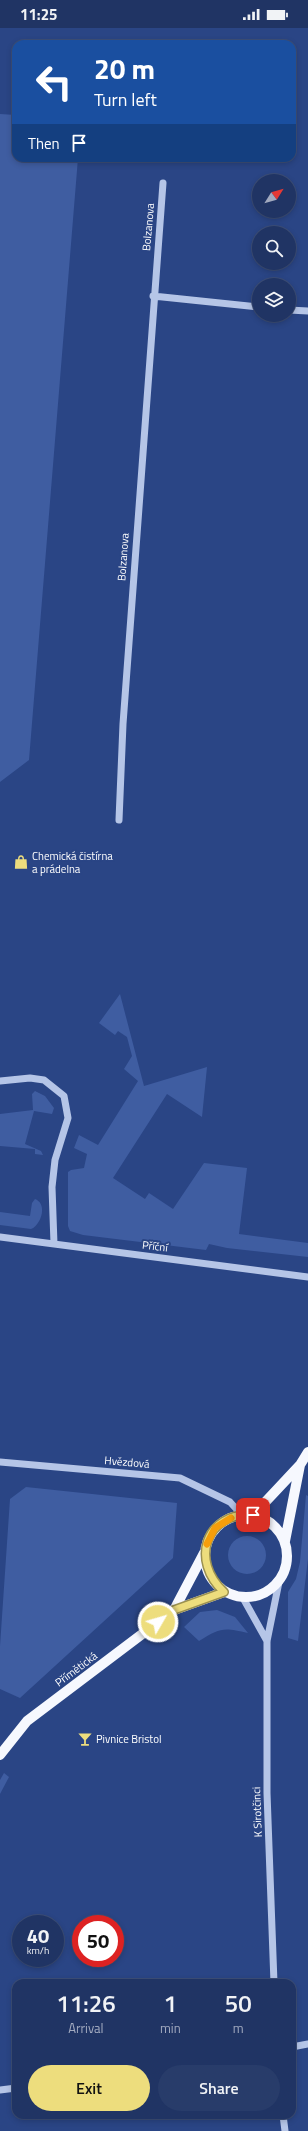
<!DOCTYPE html>
<html lang="en">
<head>
<meta charset="utf-8">
<style>
	:root { --surface:#203464; --page:#283c6a; --text:#f1f3f6; --muted:#a2aabf; --line:#3d4f78; --accent:#eddd7d }
	body { margin:0; font-family:"Titillium Web",sans-serif; background:var(--page); color:var(--text); height:100vh; display:flex; flex-direction:column; font-size:15px; white-space:nowrap }
	* { box-sizing:border-box; margin:0 }
	p { font-size:13px; color:var(--muted) }
	.icon { flex:none; width:22px; height:22px; fill:none; stroke:currentColor; stroke-width:2; stroke-linecap:round; stroke-linejoin:round }
	.map { position:relative; flex:1; overflow:hidden }
	.drawer { position:absolute; left:12px; top:1951px; width:284px; height:140px; display:flex; flex-direction:column; background:var(--surface); border-radius:12px; box-shadow:0 2px 6px #0003,0 0 0 1px var(--line) }
	.drawer>* { flex:none }
	.guide { position:absolute; left:12px; top:12px; width:284px; height:122px; border-radius:12px; box-shadow:0 2px 6px #0003,0 0 0 1px var(--line); background:#1a4fa0; color:#fff; overflow:hidden }
	.needle { width:26px; rotate:53deg }
	.controls { position:absolute; left:252px; top:146px; display:grid; gap:8px }
	.controls a { display:grid; place-items:center; width:44px; height:44px; border-radius:50%; background:var(--surface); box-shadow:0 2px 6px #0003,0 0 0 1px var(--line); font-size:20px }
	.speed { position:absolute; left:12px; top:1887px; display:flex; gap:8px; font-size:20px; font-weight:700; text-align:center }
	.speed>* { display:grid; place-content:center; width:52px; height:52px; border-radius:50%; background:var(--surface); box-shadow:0 2px 6px #0003,0 0 0 1px var(--line); line-height:1 }
	.speed small { font-size:10px; font-weight:400 }
	.speed .limit { border:6px solid #d22; background:#fff; color:#111 }
	.pin { position:absolute; display:grid; place-items:center; width:34px; height:34px; color:#fff; margin:-17px; border-radius:8px; box-shadow:0 2px 6px #0006 }
	.me { position:absolute; width:44px; margin:-22px; rotate:52deg; stroke-linejoin:round; filter:drop-shadow(0 0 3px #0008) }
	.turn { display:flex; align-items:center; gap:14px; height:84px; padding:0 16px; font-size:18px }
	.turn .icon { width:52px; height:52px; stroke-width:2.5 }
	.turn b { display:block; font-size:28px; line-height:34px }
	.then { display:flex; align-items:center; height:38px; padding:0 16px; background:#0003; gap:8px; font-size:15px }
	.eta { display:flex; justify-content:space-evenly; align-items:center; height:68px; text-align:center }
	.eta b { font-size:24px; font-weight:600; line-height:28px }
	.action { display:flex; gap:8px; margin-top:auto; padding:8px 16px }
	.action a { flex:1; height:46px; border-radius:24px; background:var(--accent); color:#111; font-size:16px; font-weight:600; line-height:46px; text-align:center }
	.action a+a { background:var(--page); color:var(--text) }
	.status { display:flex; justify-content:space-between; align-items:center; height:28px; padding:0 20px; background:var(--surface); direction:ltr }
	.status svg { height:11px; fill:currentColor }
	.map>svg:first-child { display:block }
	.green { fill:#3f5da1 }
	.lines { fill:none; stroke-linecap:round; stroke-linejoin:round }
	.minor { stroke:#b5c5e7; stroke-width:7 }
	.major { stroke:#f6f8fe; stroke-width:10 }
	.route-casing { stroke:#9a9051; stroke-width:10 }
	.route { stroke:#eddd7d; stroke-width:7 }
	.slow { stroke:#f59e0b; stroke-width:7 }
	.labels { text-anchor:middle; stroke-width:4; stroke-linejoin:round; paint-order:stroke }
	.street-label { font-size:11px; fill:#fff; stroke:#2a4585 }
	.poi-label { font-size:11px; fill:#fff; stroke:#2a4585; text-anchor:start }
</style>
</head>
<body>
<div class="status"><b>11:25</b><svg viewBox="0 0 49 12"><path d="M0 12V9h3v3zM5 12V6h3v6zM10 12V3h3v9zM15 12V0h3v12zM26 1h20v11H26zM47 4h2v5h-2z"/></svg></div>
<div class="map">
<svg width="308" height="2103" viewBox="0 0 308 2103">
	<rect width="100%" height="100%" fill="#2a4585"/>
	<!-- green -->
	<path class="green" d="M0,86L16,87V130H78L29,732L0,754Z
		M120,966L144,1058L207,1039L202,1089L167,1066L113,1150L145,1171L149,1165L173,1181L204,1135L247,1140L239,1206L308,1215V1229L227,1220L209,1216L206,1222L83,1207L70,1203L68,1198V1144L71,1142L84,1140L87,1126L74,1120L79,1107L98,1117L138,1053L124,1041L132,1028L127,1009L118,1003L115,1007L99,995Z
		M35,1063L45,1068L54,1080L52,1086L34,1083L25,1116L41,1123L43,1127L35,1126V1121L0,1118V1086L33,1082L32,1066Z
		M35,1171C48,1176 41,1197 31,1201L0,1197V1184L30,1188L32,1175Z
		M26,1459L177,1475L173,1530L20,1670L0,1661V1618L10,1471Z
		M306,1467L308,1468V1531L298,1613L288,1610V1564L296,1551L300,1534Z
		M228 1527a19 19 0 1 1 38 0a19 19 0 1 1-38 0Z
		M217,1582L235,1589L248,1605C223,1599 220,1600 199,1613L184,1599L200,1584Z
		M4,1745L9,1749L0,1766V1752Z"/>
	<g class="lines">
		<!-- minor -->
		<path class="minor" d="M153,268L259,279
			M289,282L308,283
			M119,792L123,696L163,155
			M0,1053L30,1050L44,1052L64,1068L68,1090L55,1132L52,1159L54,1216
			M0,1209L308,1249
			M0,1434L180,1450L230,1474L241,1486
			M243,1570L267,1613
			M274,1955L267,1765V1613L279,1554
			M292,2019L308,2016
			M0,2062L16,2060
			M283,2087L285,2103"/>
		<!-- major -->
		<path class="major" d="M205 1528a41 41 0 1 1 82 0a41 41 0 1 1-82 0Z
			M253,1487L300,1437L308,1424
			M285,1513L300,1437
			M174,1582L204,1525
			M0,1727L27,1693L174,1582L224,1564"/>
	</g>
	<g class="lines">
		<defs>
			<path id="route" d="M158,1594L174,1582L224,1564C190,1533 205,1484 253,1487"/>
		</defs>
		<!-- route casing -->
		<use href="#route" class="route-casing"/>
		<!-- route -->
		<use href="#route" class="route"/>
		<!-- slow -->
		<path class="slow" d="M207,1516L215,1500L231,1490"/>
	</g>
	<!-- icons -->
	<defs>
		<symbol id="shop-bare" viewBox="-9 -9 18 18"><path d="M-5-2.5h2.3a2.7 3.5 0 0 1 5.4 0H5L5.5 6h-11ZM-1.5-2.5h3a1.5 2.3 0 0 0-3 0Z" fill="#eddd7d" stroke="#2a4585" stroke-width="2.5" paint-order="stroke"/></symbol>
		<symbol id="bar-bare" viewBox="-9 -9 18 18"><path d="M-6-5H6L.8 .8V4.5H3.5V6h-7V4.5H-.8V.8Z" fill="#eddd7d" stroke="#2a4585" stroke-width="2.5" paint-order="stroke"/></symbol>
	</defs>
	<g fill-rule="evenodd">
		<use href="#shop-bare" x="11" y="824" width="20" height="20"/>
		<use href="#bar-bare" x="75" y="1701" width="20" height="20"/>
	</g>
	<g class="labels">
		<!-- street labels -->
		<g class="street-label">
			<text transform="translate(148 199) rotate(-85)" y="4">Bolzanova</text>
			<text transform="translate(123 529) rotate(-86)" y="4">Bolzanova</text>
			<text transform="translate(155 1218) rotate(7)" y="4">Příční</text>
			<text transform="translate(127 1434) rotate(5)" y="4">Hvězdová</text>
			<text transform="translate(76 1641) rotate(-37)" y="4">Přímětická</text>
			<text transform="translate(257 1784) rotate(-92)" y="4">K Sirotčinci</text>
		</g>
		<!-- poi labels -->
		<g class="poi-label">
			<text x="32" y="832">Chemická čistírna<tspan x="32" dy="13">a prádelna</tspan></text>
			<text x="96" y="1715">Pivnice Bristol</text>
		</g>
	</g>
</svg>
<div class="controls">
<a><svg class="needle" viewBox="-14 -14 28 28"><path d="M0-13l5 13h-10z" fill="#e53935"/><path d="M0 13l5-13h-10z" fill="#a2aabf"/></svg></a>
<a><svg class="icon" aria-label="search" viewBox="0 0 24 24"><circle cx="10" cy="10" r="6"/><path d="M15 15l6 6"/></svg></a>
<a><svg class="icon" aria-label="layers" viewBox="0 0 24 24"><path d="M12 4l9 5-9 5-9-5zM3 14l9 5 9-5"/></svg></a>
</div>
<div class="speed"><div>40<small>km/h</small></div><div class="limit">50</div></div>
<div class="pin" style="left:253px;top:1487px;background:#d93025"><svg class="icon" aria-label="arrive" viewBox="0 0 24 24"><path d="M6 21V4h12l-3 4 3 4H6"/></svg></div>
<svg class="me" style="left:158px;top:1594px" viewBox="-20 -20 40 40"><circle r="17" fill="#eddd7d" stroke="#fff" stroke-width="3"/><path d="M0-11L8 9 0 5-8 9z" fill="#fff"/></svg>
<div class="guide">
<div class="turn"><svg class="icon" aria-label="left" viewBox="0 0 24 24"><path d="M17 20v-9H6M10 6l-5 5 5 5"/></svg><div><b>20 m</b>Turn left</div></div>
<div class="then">Then<svg class="icon" aria-label="arrive" viewBox="0 0 24 24"><path d="M6 21V4h12l-3 4 3 4H6"/></svg></div>
</div>
<section class="drawer">
<div class="eta">
<div><b>11:26</b><p>Arrival</p></div>
<div><b>1</b><p>min</p></div>
<div><b>50</b><p>m</p></div>
</div>
<div class="action"><a>Exit</a><a>Share</a></div>
</section>
</div>
</body>
</html>
